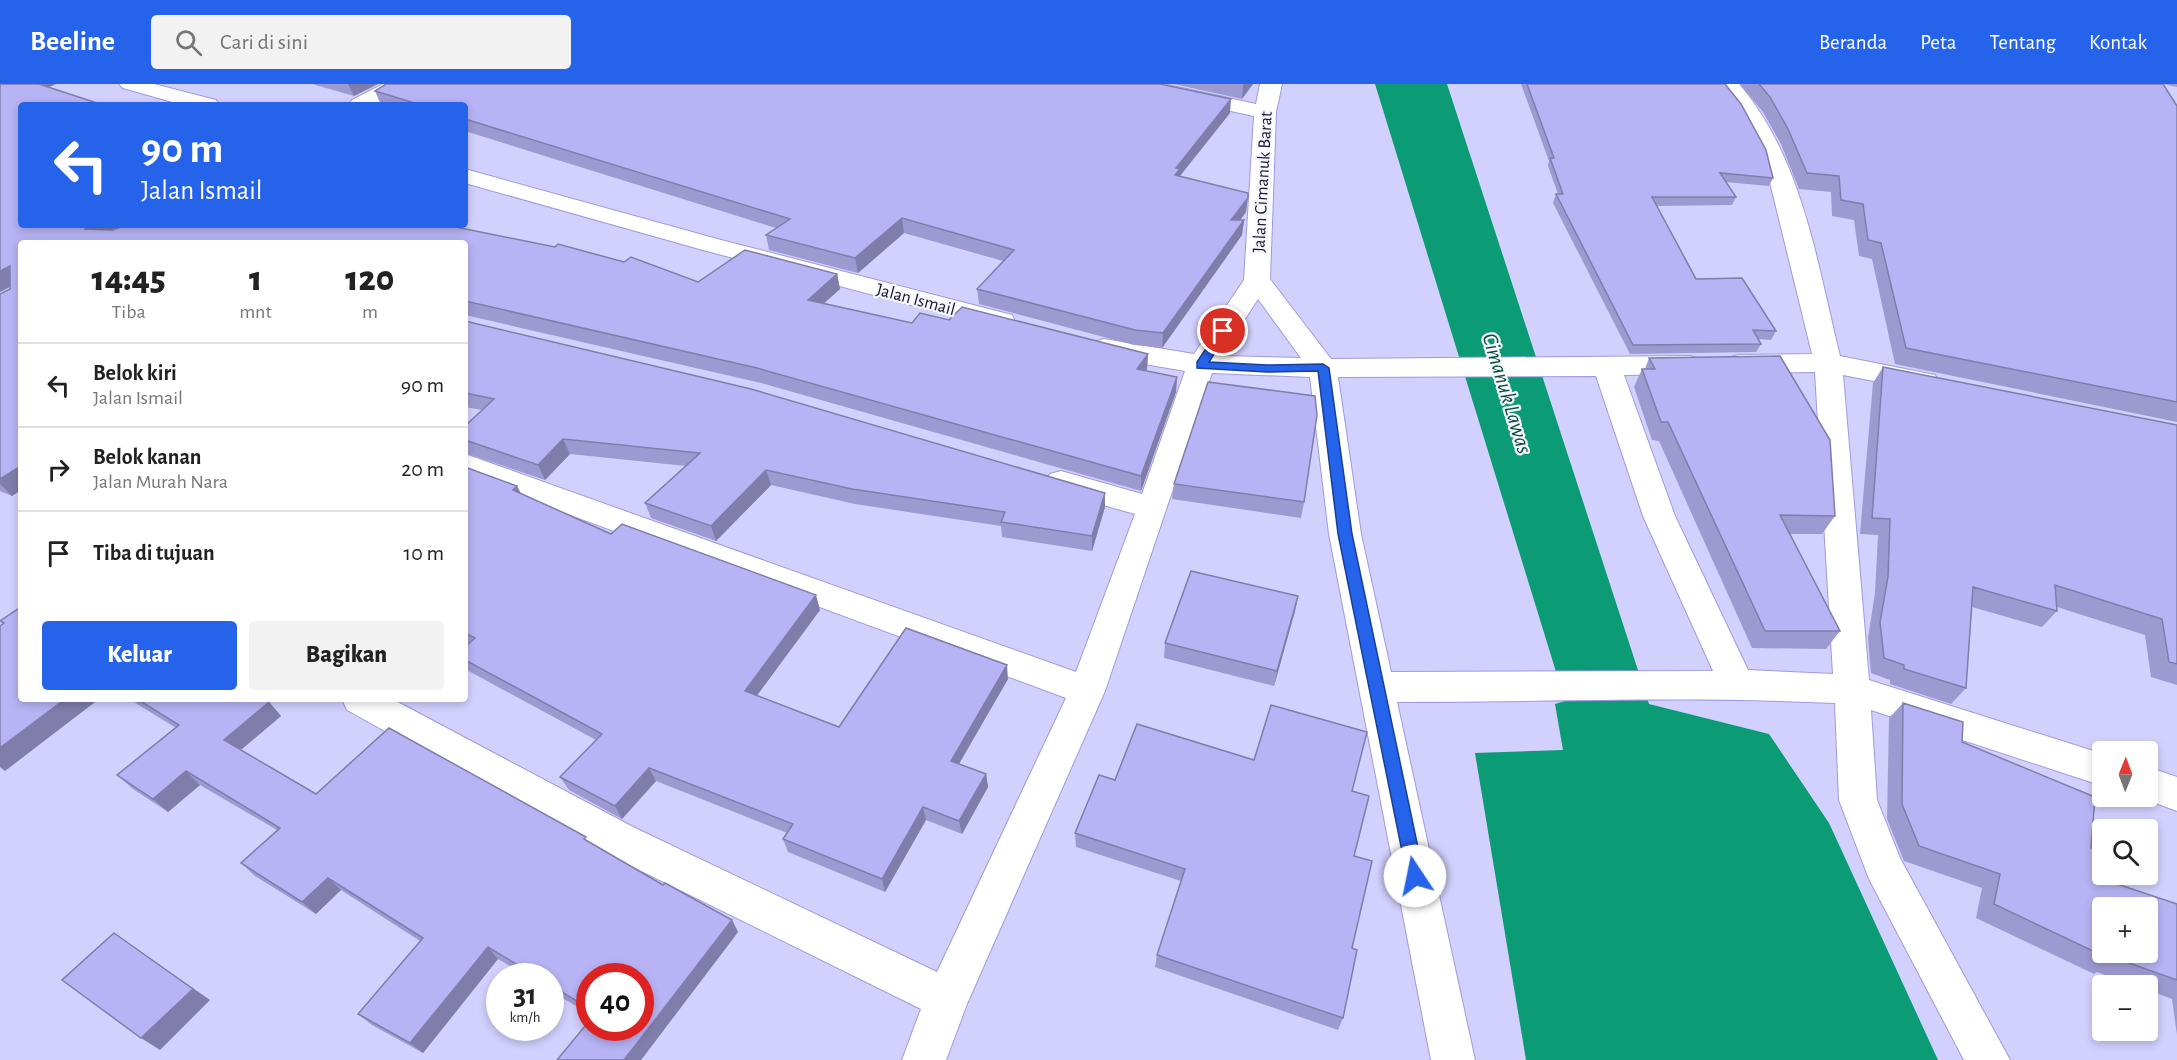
<!DOCTYPE html>
<html lang="id">
<head>
<meta charset="utf-8">
<style>
	:root { --surface:#fff; --page:#f2f2f2; --text:#222; --muted:#767676; --line:#e0e0e0; --accent:#2563eb }
	body { margin:0; font-family:"Alegreya Sans",sans-serif; background:var(--page); color:var(--text); height:100vh; display:flex; flex-direction:column; font-size:22px; white-space:nowrap }
	* { box-sizing:border-box; margin:0 }
	p { font-size:20px; color:var(--muted) }
	.icon { flex:none; width:33px; height:33px; fill:none; stroke:currentColor; stroke-width:2; stroke-linecap:round; stroke-linejoin:round }
	.map { position:relative; flex:1; overflow:hidden }
	.drawer { position:absolute; left:18px; top:156px; width:450px; height:462px; display:flex; flex-direction:column; background:var(--surface); border-radius:6px; box-shadow:0 3px 9px #0003 }
	.drawer>* { flex:none }
	.hud { position:absolute; left:18px; top:18px; width:450px; height:126px; border-radius:6px; box-shadow:0 3px 9px #0003; background:#2563eb; color:#fff; overflow:hidden }
	.needle { width:39px; rotate:1deg }
	.controls { position:absolute; left:2092px; top:657px; display:grid; gap:12px }
	.controls a { display:grid; place-items:center; width:66px; height:66px; border-radius:6px; background:var(--surface); box-shadow:0 3px 9px #0003; font-size:30px }
	.speed { position:absolute; left:486px; top:879px; display:flex; gap:12px; font-size:30px; font-weight:700; text-align:center }
	.speed>* { display:grid; place-content:center; width:78px; height:78px; border-radius:50%; background:var(--surface); box-shadow:0 3px 9px #0003; line-height:1 }
	.speed small { font-size:15px; font-weight:400 }
	.speed .limit { border:9px solid #d22; background:#fff; color:#111 }
	.pin { position:absolute; display:grid; place-items:center; width:51px; height:51px; color:#fff; margin:-26px; border:3px solid #fff; border-radius:50%; box-shadow:0 2px 6px #0007 }
	.me { position:absolute; width:66px; margin:-33px; rotate:349deg; stroke-linejoin:round; filter:drop-shadow(0 0 4px #0008) }
	.turn { display:flex; align-items:center; gap:21px; height:126px; padding:0 24px; font-size:27px }
	.turn .icon { width:78px; height:78px; stroke-width:2.5 }
	.turn b { display:block; font-size:42px; line-height:51px }
	.eta { display:flex; justify-content:space-evenly; align-items:center; height:102px; text-align:center }
	.eta b { font-size:36px; font-weight:800; line-height:42px }
	.button { display:flex; gap:12px; margin-top:auto; padding:12px 24px }
	.button a { flex:1; height:69px; border-radius:6px; background:var(--accent); color:#fff; font-size:24px; font-weight:800; line-height:69px; text-align:center }
	.button a+a { background:var(--page); color:var(--text) }
	ul { padding:0; list-style:none }
	li { display:flex; align-items:center; gap:18px; height:84px; padding:0 24px; border-top:2px solid var(--line) }
	li div { flex:1 }
	li b { display:block; font-size:22px }
	li em { font-style:normal }
	header { display:flex; align-items:center; gap:36px; box-sizing:border-box; height:84px; padding:0 30px; background:var(--accent); color:#fff }
	header strong { font-size:28px }
	nav { display:flex; gap:33px; margin-inline-start:auto; font-size:21px }
	.search { width:420px; height:54px; background:var(--page); display:flex; align-items:center; gap:15px; box-sizing:border-box; padding:0 21px; border-radius:6px; color:var(--muted); font-size:22px }
	.map>svg:first-child { display:block }
	.water { fill:#0b9b75 }
	.lines { fill:none; stroke-linecap:round; stroke-linejoin:round }
	.minor-casing { stroke:#a099e1; stroke-width:2 }
	.minor { fill:#fff; fill-rule:evenodd }
	.wall { fill:#9d9ad2 }
	.shaded-wall { fill:#807dab }
	.building { fill:#b7b3f4; stroke:#807dab; stroke-width:1.5; fill-rule:evenodd }
	.route { fill:#2563eb; stroke:#184099; stroke-width:1.5 }
	.labels { text-anchor:middle; stroke-width:4.5; stroke-linejoin:round; paint-order:stroke }
	.far-street-label { font-size:18px; fill:#1b1733; stroke:#f6f6fd }
	.water-label { font-size:22px; font-style:italic; fill:#0a4f3b; stroke:#f6f6fd }
</style>
</head>
<body>
<header>
<strong>Beeline</strong>
<div class="search"><svg class="icon" aria-label="search" viewBox="0 0 24 24"><circle cx="10" cy="10" r="6"/><path d="M15 15l6 6"/></svg>Cari di sini</div>
<nav><a>Beranda</a><a>Peta</a><a>Tentang</a><a>Kontak</a></nav>
</header>
<div class="map">
<svg width="2177" height="976" viewBox="0 0 2177 976">
	<rect width="100%" height="100%" fill="#d2d0fd"/>
	<!-- water -->
	<path class="water" d="M1375,0H1447L1649,620L1769,650L1829,739L1938,976H1526L1475,669L1563,666L1555,620L1565,617Z"/>
	<g class="lines">
		<defs>
			<path id="minor" d="M119,0H154L216,16L219,21H183L123,4Z
				M383,0H410L406,4L376,21H349L352,16Z
				M1122,0H1163L1256,20L1260,0H1282L1276,28L1270,195L1331,275L1690,272L1700,275L1704,281L1700,287L1690,290L1624,291L1675,432L1748,586L1833,590L1815,288L1738,289L1728,286L1724,280L1728,274L1738,271L1812,270L1764,74L1739,27L1717,0H1739C1803,75 1817,180 1840,272L1935,291L1939,298L1935,305L1925,307L1843,291L1869,596L2103,670V702L1871,626L1877,716L1900,774L2010,976H1964L1869,795L1839,716L1835,619C1689,612 1543,618 1397,618L1475,976H1431L1329,450L1310,293L1212,289L1105,607L967,920L946,976H902L921,925L605,769L347,626L342,615H392L633,743L937,888L1066,614L465,392V370L1076,588L1135,430L1050,406L1046,398L1050,390L1061,387L1142,410L1185,287L1104,273L1094,270L1090,264L1094,258L1104,255L1194,270L1244,196L1254,32L1133,6L1126,4ZM1258,215L1301,274L1221,272ZM1596,292L1643,432L1713,587L1391,588L1361,450L1338,293Z
				M465,85L721,156L1012,231L1015,237L1012,243L1002,245L703,166L465,99Z
				M2148,683L2177,693V727L2137,712H2148Z"/>
		</defs>
		<!-- minor casing -->
		<use href="#minor" class="minor-casing"/>
		<!-- minor -->
		<use href="#minor" class="minor"/>
	</g>
	<!-- wall -->
	<path class="wall" d="M0,0H56L49,3L103,21H21V141H120L112,146L128,141H446L555,163L558,160L624,178L631,173L698,198L745,166L837,190L840,205L824,219L912,239L920,229L949,236L962,223L1148,270L1147,285L1146,287L1177,293L1176,308L1141,407L761,299L465,231V159H21V406L12,412L0,407V210L10,205V203L0,208Z
		M312,0H378L354,12Z
		M1174,0H1253L1242,15Z
		M1521,0H1725L1773,94L1769,102L1726,98L1736,113L1732,121L1657,122L1696,195L1776,247L1771,256L1759,255L1761,260L1756,268L1630,270L1553,119L1556,110H1558L1548,82L1549,77Z
		M1740,0H2177V3L2163,0L2177,22V338L1895,280L1872,175L1859,172L1854,136L1832,132L1831,108L1799,105L1781,60L1763,28Z
		M375,7L1230,29L1180,92L1246,128L1240,136H1244L1242,151L1162,264L1134,261L979,220L977,205L1003,177L904,149L858,189L769,166L766,151L776,144L465,47V21H381Z
		M465,237L1105,423L1092,467L1002,453L1001,442L855,420L771,401L716,457L651,434L645,419L686,382L570,370L545,396L465,369V342L482,326L465,323Z
		M1649,274L1835,432L1822,450H1789L1840,547L1826,565L1752,564L1659,357L1652,356L1634,303L1642,285H1645Z
		M1883,283L2177,341V601L2151,593L2145,551L2057,523V527L2042,543L1972,523L1966,604L1951,620L1890,600V596L1871,589L1868,554L1875,509L1878,451L1860,450L1873,299Z
		M465,383L521,410L611,450L820,526L757,611L839,643L1008,595L959,680L986,690L988,703L962,750L926,736L885,808L788,768L783,755L787,749L656,697L622,735L569,706L560,693L596,656L465,585V563L468,560L465,558Z
		M1174,400L1304,418L1301,434L1172,415Z
		M1298,512L1295,527L1274,602L1164,574L1165,559Z
		M129,615H263L269,618L281,632L241,666L316,710L590,759L663,801L732,836L738,848L641,976H557L640,944L590,892V930L550,907V892H527L498,875L423,969L372,941L358,930L420,857L341,806L316,830L255,792L241,779L277,746L200,701L168,728L133,705L117,691L176,644Z
		M1903,619L1962,658L2091,764L2111,798L2177,820V951L2172,915L2148,906V902H2135L2097,888L2094,890L1976,834L1982,804L1904,777L1887,735L1889,634Z
		M1115,696L1352,707L1354,772L1352,864L1343,934L1338,946L1155,883L1157,871L1181,797L1076,763L1075,749Z"/>
	<!-- shaded-wall -->
	<path class="shaded-wall" d="M29,0H56L35,9Z
		M348,0H378L354,12Z
		M1244,0H1253L1242,15L1243,1Z
		M1231,15L1230,29L1179,93L1174,106L1176,84Z
		M1248,114L1246,128L1230,150L1231,136Z
		M902,134L904,149L858,189L855,174Z
		M1244,136L1242,151L1162,264L1163,249Z
		M88,141H120L101,152L85,145Z
		M10,182L21,197L0,208V187Z
		M837,190L840,205L811,231L808,216Z
		M1148,270L1147,285L1137,300V285Z
		M1177,293L1176,308L1141,407V392Z
		M563,355L570,370L545,396L538,381Z
		M21,382V406L12,412L0,400V395Z
		M766,386L771,401L716,457L711,442Z
		M517,402L525,417L513,406Z
		M1105,409V423L1092,467V452Z
		M816,511L820,526L750,621L745,607Z
		M1298,512L1295,527L1274,602L1277,587Z
		M1007,581L1008,595L953,690L951,677Z
		M65,615H99L5,687L0,683V664Z
		M269,618L281,632L237,669L224,656Z
		M649,684L656,697L622,735L615,722Z
		M186,687L200,701L168,728L153,715Z
		M986,690L988,703L962,750L959,737Z
		M923,723L926,736L885,808L882,795Z
		M328,794L341,806L316,830L302,818Z
		M732,836L738,848L641,976H624Z
		M114,849L210,916L160,966L141,954Z
		M488,863L498,875L423,969L410,959Z"/>
	<!-- building -->
	<path class="building" d="M0,0H39L103,21H21V141H88L85,145L112,146L128,141H446L555,163L558,160L624,178L631,173L698,198L745,166L837,190L808,216L912,239L920,229L949,236L962,223L1148,270L1137,285L1177,293L1141,392L757,284L465,217V159H21V382L0,395V210L10,205V182L0,187Z
		M386,0H1160L1231,15L1176,84L1180,85L1175,91L1248,109V114L1231,136H1244L1163,249L1135,246L977,205L1014,166L902,134L855,174L766,151L790,135L465,35V21H421L375,7Z
		M1527,0H1725L1741,20L1766,66L1773,94L1720,89L1736,113H1652L1696,195L1742,194L1776,247L1753,246L1761,260L1633,261L1556,110H1563L1550,74H1554Z
		M1759,0H2163L2177,22V318L1906,264L1881,159L1868,156L1863,120L1841,116L1839,92L1807,89L1788,45L1770,13Z
		M465,237L751,305L1105,409L1092,452L1001,438L1005,428L852,405L766,386L711,442L645,419L700,369L563,355L538,381L465,356V342L494,315L465,309Z
		M1780,272L1830,356L1835,432L1780,431L1840,547H1765L1668,338H1661L1642,285H1655L1649,274Z
		M1883,283L2177,341V580L2169,578L2162,535L2055,501L2057,527L1973,503L1966,604L1904,585V581L1884,574L1880,538L1888,493L1890,435L1872,434Z
		M1208,298L1315,312L1317,331L1304,418L1174,400Z
		M465,383L517,402L513,406L611,450L622,440L816,511L745,607L839,643L906,544L1007,581L951,677L986,690L959,737L923,723L882,795L783,755L793,740L649,684L615,722L560,693L602,650L465,576V563L475,554L465,549Z
		M1191,487L1298,512L1277,587L1165,559Z
		M21,523V615H65L0,664V542L4,539L0,537Z
		M137,615H263L269,618L224,656L316,710L389,644L586,753L584,755L663,801L665,799L732,836L624,976H557L590,936V944H640V892H590V925L550,901V892H536L488,863L410,959L358,930L423,854L328,794L302,818L241,779L280,744L186,687L153,715L117,691L179,641Z
		M1903,619L1963,638L1962,658L2095,713L2091,764L2103,769V790H2112L2111,798L2177,820V896L2115,874L2114,877L1994,820L2000,790L1919,762L1902,720ZM2103,824H2148V868H2103Z
		M1271,621L1367,648L1352,707L1369,712L1354,772L1372,777L1352,864L1357,866L1343,934L1157,871L1185,785L1075,749L1099,691L1115,696L1137,640L1254,676Z
		M114,849L193,905L141,954L62,896Z"/>
	<!-- route -->
	<path class="route" d="M1223,244L1229,247L1209,278L1267,281L1323,280L1329,284L1352,450L1424,792L1421,797L1415,799L1409,797L1407,792L1338,450L1318,287L1267,288L1197,284V278L1219,245Z"/>
	<g class="labels">
		<!-- far-street labels -->
		<g class="far-street-label">
			<text transform="translate(1262 98) rotate(-87)" y="6">Jalan Cimanuk Barat</text>
			<text transform="translate(916 215) rotate(15)" y="6">Jalan Ismail</text>
		</g>
		<!-- water labels -->
		<g class="water-label">
			<text transform="translate(1508 309) rotate(73)" y="8">Cimanuk Lawas</text>
		</g>
	</g>
</svg>
<div class="controls">
<a><svg class="needle" viewBox="-14 -14 28 28"><path d="M0-13l5 13h-10z" fill="#e53935"/><path d="M0 13l5-13h-10z" fill="#767676"/></svg></a>
<a><svg class="icon" aria-label="search" viewBox="0 0 24 24"><circle cx="10" cy="10" r="6"/><path d="M15 15l6 6"/></svg></a>
<a>+</a>
<a>−</a>
</div>
<div class="speed"><div>31<small>km/h</small></div><div class="limit">40</div></div>
<div class="pin" style="left:1223px;top:247px;background:#d93025"><svg class="icon" aria-label="arrive" viewBox="0 0 24 24"><path d="M6 21V4h12l-3 4 3 4H6"/></svg></div>
<svg class="me" style="left:1415px;top:792px" viewBox="-20 -20 40 40"><circle r="19" fill="#fff"/><path d="M0-13L10 11 0 6-10 11z" fill="#2563eb"/></svg>
<div class="hud">
<div class="turn"><svg class="icon" aria-label="left" viewBox="0 0 24 24"><path d="M17 20v-9H6M10 6l-5 5 5 5"/></svg><div><b>90 m</b>Jalan Ismail</div></div>
</div>
<section class="drawer">
<div class="eta">
<div><b>14:45</b><p>Tiba</p></div>
<div><b>1</b><p>mnt</p></div>
<div><b>120</b><p>m</p></div>
</div>
<ul>
<li><svg class="icon" aria-label="left" viewBox="0 0 24 24"><path d="M17 20v-9H6M10 6l-5 5 5 5"/></svg><div><b>Belok kiri</b><p>Jalan Ismail</p></div><em>90 m</em></li>
<li><svg class="icon" aria-label="right" viewBox="0 0 24 24"><path d="M7 20v-9h11M14 6l5 5-5 5"/></svg><div><b>Belok kanan</b><p>Jalan Murah Nara</p></div><em>20 m</em></li>
<li><svg class="icon" aria-label="arrive" viewBox="0 0 24 24"><path d="M6 21V4h12l-3 4 3 4H6"/></svg><div><b>Tiba di tujuan</b></div><em>10 m</em></li>
</ul>
<div class="button"><a>Keluar</a><a>Bagikan</a></div>
</section>
</div>
</body>
</html>
